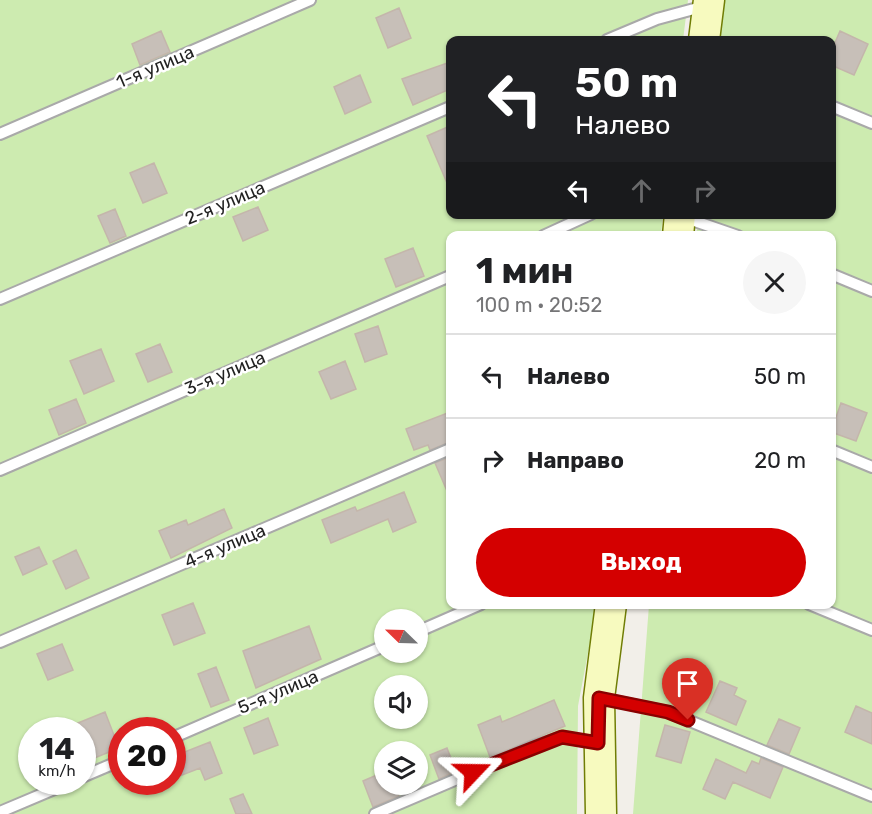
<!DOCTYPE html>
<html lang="ru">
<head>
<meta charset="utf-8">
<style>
	:root { --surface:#fff; --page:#f6f6f6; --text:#202124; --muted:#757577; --line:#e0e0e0; --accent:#d40000 }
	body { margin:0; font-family:Rubik,sans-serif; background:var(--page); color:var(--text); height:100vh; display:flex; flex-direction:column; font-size:22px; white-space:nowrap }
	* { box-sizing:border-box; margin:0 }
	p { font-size:20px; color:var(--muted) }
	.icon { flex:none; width:33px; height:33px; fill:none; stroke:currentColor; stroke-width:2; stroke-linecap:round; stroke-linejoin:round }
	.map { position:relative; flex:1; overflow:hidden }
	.panel { position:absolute; left:446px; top:231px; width:390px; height:378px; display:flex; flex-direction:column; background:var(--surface); border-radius:12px; box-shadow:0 2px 4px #0004 }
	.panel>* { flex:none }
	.hud { position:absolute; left:446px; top:36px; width:390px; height:183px; border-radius:12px; box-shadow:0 2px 4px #0004; background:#202124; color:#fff; overflow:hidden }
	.needle { width:39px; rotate:293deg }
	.buttons { position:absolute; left:374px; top:609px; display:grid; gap:12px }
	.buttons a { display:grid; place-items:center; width:54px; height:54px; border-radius:50%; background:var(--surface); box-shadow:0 2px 4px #0004; font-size:30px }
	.speed { position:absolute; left:18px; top:717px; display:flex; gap:12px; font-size:30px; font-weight:700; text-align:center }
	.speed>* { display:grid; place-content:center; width:78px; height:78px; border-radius:50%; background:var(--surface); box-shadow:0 2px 4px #0004; line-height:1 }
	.speed small { font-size:15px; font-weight:400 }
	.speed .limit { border:9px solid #d22; background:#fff; color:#111 }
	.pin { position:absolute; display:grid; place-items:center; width:51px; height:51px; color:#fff; margin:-62px -26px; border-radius:50% 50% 50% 0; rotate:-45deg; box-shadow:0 0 6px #0007 }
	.pin .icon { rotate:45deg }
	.me { position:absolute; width:66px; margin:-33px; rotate:67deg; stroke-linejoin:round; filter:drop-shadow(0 0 4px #0008) }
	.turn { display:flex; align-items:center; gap:21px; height:126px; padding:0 30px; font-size:27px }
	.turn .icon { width:78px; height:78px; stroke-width:2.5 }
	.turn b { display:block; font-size:42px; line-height:51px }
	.lanes { display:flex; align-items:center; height:57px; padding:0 30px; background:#0003; justify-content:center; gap:30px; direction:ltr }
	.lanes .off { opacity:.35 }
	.round { display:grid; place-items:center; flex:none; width:63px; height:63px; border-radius:32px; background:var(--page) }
	.head { display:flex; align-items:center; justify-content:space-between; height:102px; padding:0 30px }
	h1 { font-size:36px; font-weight:700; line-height:45px }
	.cta { display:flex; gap:12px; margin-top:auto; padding:12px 30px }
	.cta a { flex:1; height:69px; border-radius:36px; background:var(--accent); color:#fff; font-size:24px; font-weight:700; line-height:69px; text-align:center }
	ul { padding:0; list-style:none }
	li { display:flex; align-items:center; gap:18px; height:84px; padding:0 30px; border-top:2px solid var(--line) }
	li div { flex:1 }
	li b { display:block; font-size:22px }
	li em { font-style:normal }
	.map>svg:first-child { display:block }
	.grass { fill:#cdebb0; fill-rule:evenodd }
	.building { fill:#c7bfb8; stroke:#c4b6ab; stroke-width:1.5 }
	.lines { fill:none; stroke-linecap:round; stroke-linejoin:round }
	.lane-casing { stroke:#a9a9a9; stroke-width:14 }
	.secondary-casing { stroke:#707d05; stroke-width:33 }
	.lane { stroke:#fff; stroke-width:10 }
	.secondary { stroke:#f7fabf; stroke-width:30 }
	.route-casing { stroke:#8a0000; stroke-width:15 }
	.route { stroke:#d40000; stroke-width:10 }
	.labels { text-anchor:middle; stroke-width:5; stroke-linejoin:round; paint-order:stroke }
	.street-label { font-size:18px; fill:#222; stroke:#fff }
</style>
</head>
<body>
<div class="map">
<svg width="872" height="814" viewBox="0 0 872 814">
	<rect width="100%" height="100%" fill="#f2efe9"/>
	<!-- grass -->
	<path class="grass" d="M0,0H688L683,40H450V214L663,215L661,235L450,236V604L597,605L578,706L577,814H0ZM384,620H417V652H384ZM384,686H417V718H384ZM32,730H82V782H32ZM122,730H172V782H122ZM384,752H417V784H384Z
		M723,0H872V814H633L649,605L831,604V236L696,235L699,215L831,214V40H718Z"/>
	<!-- building -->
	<path class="building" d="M399,8L411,38L388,48L376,18Z
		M161,31L170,52L140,65L132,44Z
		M840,31L868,44L854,75L831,65V52Z
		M450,62V89L413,105L402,79Z
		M360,75L371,102L345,114L334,87Z
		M450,126V190L427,136Z
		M154,163L167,193L143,203L130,173Z
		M258,207L268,230L243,241L233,217Z
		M115,209L126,236L110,243L98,216Z
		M413,248L424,276L396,287L385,259Z
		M378,326L387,354L365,362L355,334Z
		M160,344L172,372L148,382L136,354Z
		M101,349L114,381L84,394L70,361Z
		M345,361L356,389L331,399L319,372Z
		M76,399L86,423L59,435L49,410Z
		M841,403L867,413L856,441L831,432Z
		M450,412V442L430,450L428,445L414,450L406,429Z
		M450,457V498L435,463Z
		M404,492L416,522L393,532L388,519L331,543L322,520L355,507L357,511Z
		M224,509L232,528L171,558L159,531L186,520L188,525Z
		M39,547L47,564L23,575L15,557Z
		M76,550L89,578L66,589L53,561Z
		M193,603L205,633L174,645L162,615Z
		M309,626L321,659L256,688L243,651Z
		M62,644L73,670L48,680L37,654Z
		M216,667L229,700L211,707L198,674Z
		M720,681L737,688L734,695L746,701L736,725L706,712Z
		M554,700L565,726L490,757L478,725L500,716L502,722Z
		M856,706L872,713V744L845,732Z
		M105,712L119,748L92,759L78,723Z
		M268,718L278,745L254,754L244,728Z
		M779,719L800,728L789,754L767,745Z
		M665,725L690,732L681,763L656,756Z
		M210,742L222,773L205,780L200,768L172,779V757Z
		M447,748L456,771L439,779L430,755Z
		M761,758L783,767L770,798L733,782L725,799L703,789L716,759L746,773L752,761L759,764Z
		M384,772V784H394L399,796L373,807L363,781Z
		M243,794L252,814H236L230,799Z"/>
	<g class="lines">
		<defs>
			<path id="lane" d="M607,40L657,19L705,6
				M831,106L872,123
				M0,134L310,0
				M683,217L738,236
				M543,236L591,214
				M831,274L872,291
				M0,299L450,107
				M831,450L872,467
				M0,470L450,276
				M809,604L872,630
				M417,632L481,604
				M0,642L450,449
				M600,698L668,712L872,796
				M172,738L384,646
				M82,777L122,760
				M0,812L71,782
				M375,814L532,747L562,737L598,743"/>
			<path id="secondary" d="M704,40L709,0
				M678,236L680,214
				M601,814L599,698L611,604"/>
		</defs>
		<!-- lane casing -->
		<use href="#lane" class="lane-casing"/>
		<!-- secondary casing -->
		<use href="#secondary" class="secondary-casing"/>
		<!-- lane -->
		<use href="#lane" class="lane"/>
		<!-- secondary -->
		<use href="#secondary" class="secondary"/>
	</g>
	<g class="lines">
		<defs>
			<path id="route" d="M473,772L562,737L598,743L599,698L668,712L688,720"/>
		</defs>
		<!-- route casing -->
		<use href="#route" class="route-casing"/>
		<!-- route -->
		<use href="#route" class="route"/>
	</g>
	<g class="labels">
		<!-- street labels -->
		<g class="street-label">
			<text transform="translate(155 67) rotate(-23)" y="6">1-я улица</text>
			<text transform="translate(225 203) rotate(-23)" y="6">2-я улица</text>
			<text transform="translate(225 373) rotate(-23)" y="6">3-я улица</text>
			<text transform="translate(225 546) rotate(-23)" y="6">4-я улица</text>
			<text transform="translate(278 692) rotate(-23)" y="6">5-я улица</text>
		</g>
	</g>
</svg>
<div class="buttons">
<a><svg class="needle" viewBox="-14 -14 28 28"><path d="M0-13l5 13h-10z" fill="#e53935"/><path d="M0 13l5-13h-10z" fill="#757577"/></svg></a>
<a><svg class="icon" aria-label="sound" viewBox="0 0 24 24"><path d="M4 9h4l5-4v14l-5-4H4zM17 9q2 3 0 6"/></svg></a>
<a><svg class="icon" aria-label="layers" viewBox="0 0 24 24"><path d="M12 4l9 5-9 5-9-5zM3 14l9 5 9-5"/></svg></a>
</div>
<div class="speed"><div>14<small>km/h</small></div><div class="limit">20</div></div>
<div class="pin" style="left:688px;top:720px;background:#d93025"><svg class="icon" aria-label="arrive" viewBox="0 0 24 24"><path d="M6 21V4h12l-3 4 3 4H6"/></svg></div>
<svg class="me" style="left:473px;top:772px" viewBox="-20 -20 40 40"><path d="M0-17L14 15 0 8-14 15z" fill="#d40000" stroke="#fff" stroke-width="4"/></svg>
<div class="hud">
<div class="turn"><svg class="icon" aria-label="left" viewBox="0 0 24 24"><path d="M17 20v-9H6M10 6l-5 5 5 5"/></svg><div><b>50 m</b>Налево</div></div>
<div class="lanes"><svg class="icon" aria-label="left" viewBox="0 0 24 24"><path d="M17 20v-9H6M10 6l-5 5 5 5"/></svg><svg class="icon off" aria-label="ahead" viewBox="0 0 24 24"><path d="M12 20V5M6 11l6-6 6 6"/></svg><svg class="icon off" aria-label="right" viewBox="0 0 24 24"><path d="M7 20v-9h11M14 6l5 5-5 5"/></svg></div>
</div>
<section class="panel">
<div class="head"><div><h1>1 мин</h1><p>100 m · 20:52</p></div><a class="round"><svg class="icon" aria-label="close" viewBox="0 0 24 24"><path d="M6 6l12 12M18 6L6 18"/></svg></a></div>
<ul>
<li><svg class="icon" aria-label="left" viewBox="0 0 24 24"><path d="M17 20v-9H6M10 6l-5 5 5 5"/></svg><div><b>Налево</b></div><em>50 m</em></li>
<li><svg class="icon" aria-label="right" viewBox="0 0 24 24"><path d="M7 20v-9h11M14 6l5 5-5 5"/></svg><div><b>Направо</b></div><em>20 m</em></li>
</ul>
<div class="cta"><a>Выход</a></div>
</section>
</div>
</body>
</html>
